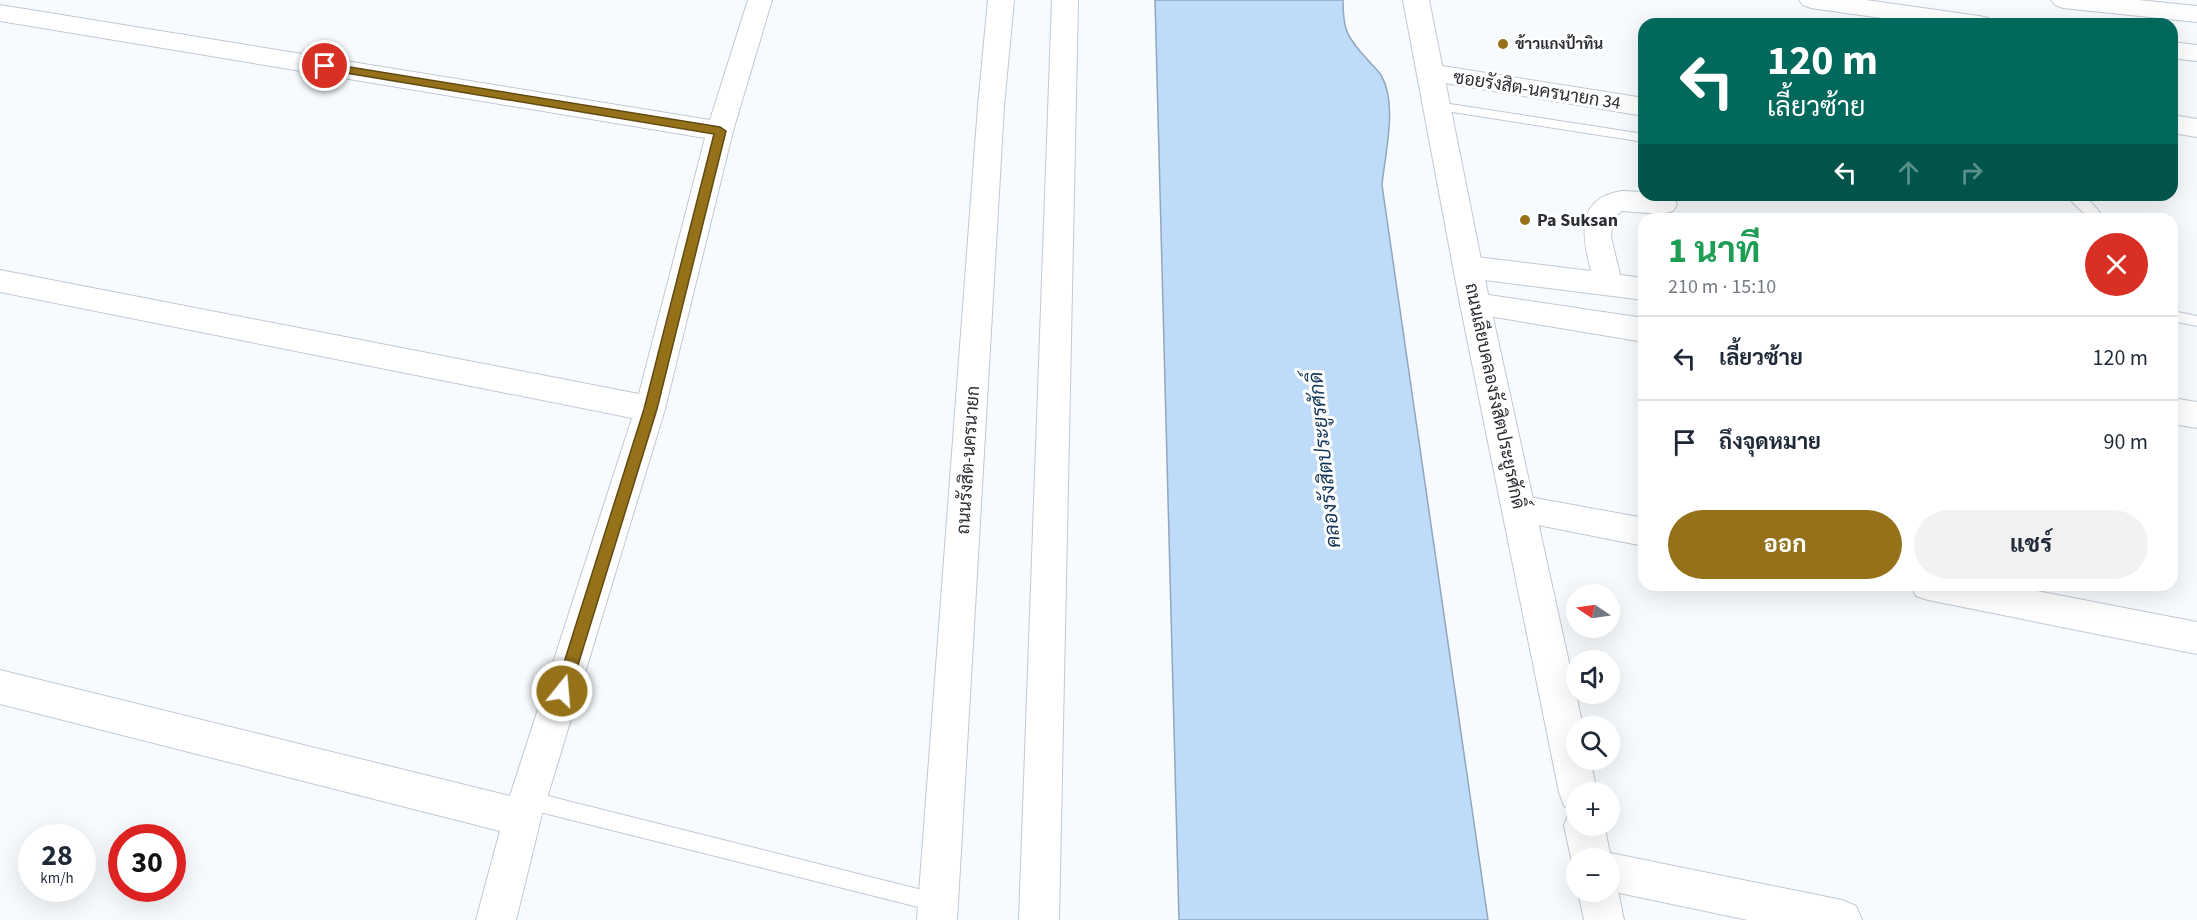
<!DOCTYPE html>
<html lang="th">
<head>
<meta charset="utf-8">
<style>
	:root { --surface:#fff; --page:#f2f2f3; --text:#1f2937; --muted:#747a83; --line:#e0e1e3; --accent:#95721a }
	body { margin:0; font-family:"Source Sans 3",Sarabun,sans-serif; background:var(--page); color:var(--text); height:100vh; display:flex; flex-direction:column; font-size:22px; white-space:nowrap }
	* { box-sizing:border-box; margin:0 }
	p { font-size:20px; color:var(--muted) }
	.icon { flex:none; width:33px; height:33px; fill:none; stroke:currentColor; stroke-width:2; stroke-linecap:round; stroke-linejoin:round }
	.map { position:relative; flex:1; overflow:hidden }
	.drawer { position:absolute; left:1638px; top:213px; width:540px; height:378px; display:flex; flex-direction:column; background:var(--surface); border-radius:18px; box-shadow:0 6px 24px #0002 }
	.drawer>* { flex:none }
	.top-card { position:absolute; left:1638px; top:18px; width:540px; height:183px; border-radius:18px; box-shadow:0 6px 24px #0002; background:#00695c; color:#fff; overflow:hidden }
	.needle { width:39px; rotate:283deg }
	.fabs { position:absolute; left:1566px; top:584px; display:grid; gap:12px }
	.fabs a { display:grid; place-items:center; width:54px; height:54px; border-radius:50%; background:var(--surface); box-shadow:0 6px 24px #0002; font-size:30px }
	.speed { position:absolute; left:18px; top:824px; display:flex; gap:12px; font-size:30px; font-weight:700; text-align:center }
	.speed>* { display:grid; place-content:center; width:78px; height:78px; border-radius:50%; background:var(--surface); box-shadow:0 6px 24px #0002; line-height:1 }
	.speed small { font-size:15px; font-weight:400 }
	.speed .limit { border:9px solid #d22; background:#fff; color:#111 }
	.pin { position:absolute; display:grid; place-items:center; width:51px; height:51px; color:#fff; margin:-26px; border:3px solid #fff; border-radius:50%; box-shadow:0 2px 6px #0007 }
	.me { position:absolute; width:66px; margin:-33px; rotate:17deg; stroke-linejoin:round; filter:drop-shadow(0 0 4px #0008) }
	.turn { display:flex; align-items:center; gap:21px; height:126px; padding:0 30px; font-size:27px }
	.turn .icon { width:78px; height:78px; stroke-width:2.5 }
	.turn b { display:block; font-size:42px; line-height:51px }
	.lanes { display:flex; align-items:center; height:57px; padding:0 30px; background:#0003; justify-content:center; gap:30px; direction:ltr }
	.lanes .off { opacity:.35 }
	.round { display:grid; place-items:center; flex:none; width:63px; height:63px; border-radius:32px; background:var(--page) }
	.summary { display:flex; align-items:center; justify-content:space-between; height:102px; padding:0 30px }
	h1 { font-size:36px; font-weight:700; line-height:45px; color:#1e9e55 }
	.primary-button { display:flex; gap:12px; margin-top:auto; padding:12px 30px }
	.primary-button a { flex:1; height:69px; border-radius:36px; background:var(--accent); color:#fff; font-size:24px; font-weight:700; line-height:69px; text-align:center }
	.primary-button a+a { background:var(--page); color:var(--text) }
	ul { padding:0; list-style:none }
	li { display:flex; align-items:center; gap:18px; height:84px; padding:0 30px; border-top:2px solid var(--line) }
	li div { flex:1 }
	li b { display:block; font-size:22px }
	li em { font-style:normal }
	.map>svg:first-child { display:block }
	.water { fill:#bedbfa; stroke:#92a7be; stroke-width:1.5 }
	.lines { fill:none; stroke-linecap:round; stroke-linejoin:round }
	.lane-casing { stroke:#c0c9d2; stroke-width:2 }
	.street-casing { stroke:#c0c9d2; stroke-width:2 }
	.secondary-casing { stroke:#c0c9d2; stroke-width:2 }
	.primary-casing { stroke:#c0c9d2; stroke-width:2 }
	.lane { fill:#fff; fill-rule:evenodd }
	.street { fill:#fff; fill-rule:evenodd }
	.secondary { fill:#fff; fill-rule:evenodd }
	.primary { fill:#fff; fill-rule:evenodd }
	.route { fill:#95721a; stroke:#614a11; stroke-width:1.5 }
	.poi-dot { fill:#95721a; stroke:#fff; stroke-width:2 }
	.labels { text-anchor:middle; stroke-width:6; stroke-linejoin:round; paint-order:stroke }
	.far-poi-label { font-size:15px; font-weight:bold; fill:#2b2e32; stroke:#fff; text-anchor:start }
	.street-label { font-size:18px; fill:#2b2e32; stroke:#fff }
	.poi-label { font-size:18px; font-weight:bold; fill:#2b2e32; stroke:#fff; text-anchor:start }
	.water-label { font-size:20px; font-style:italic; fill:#133758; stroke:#fff }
</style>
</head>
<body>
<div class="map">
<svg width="2197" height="920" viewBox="0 0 2197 920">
	<rect width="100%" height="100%" fill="#f7fbfe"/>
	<!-- water -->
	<path class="water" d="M1155,0H1343C1343,29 1346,36 1366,58C1370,63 1377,69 1381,75C1398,104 1385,153 1382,185L1488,920H1179Z"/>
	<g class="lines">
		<defs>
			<path id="lane" d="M1437,102L1644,134V142L1433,109L1431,106Z
				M2065,195C2085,195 2093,201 2104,219H2090Z
				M2172,311L2197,316V326L2172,321Z
				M528,791L938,894L945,896L947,903L945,910L938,912L528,809L522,806L519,800L522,794Z"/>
			<path id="street" d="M748,0H772L733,131L665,409L541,818L516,920H476L500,831L0,704V670L510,796L632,418L0,292V270L639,394L705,138L0,21V5L710,120Z
				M1799,0H1866L1979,16L1988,18L1991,24H1924L1811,8L1803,5Z
				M2051,0H2138L2197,6V22L2063,8L2055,5Z
				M2172,42L2197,45V61L2172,58Z
				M1430,64L1644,98V116L1421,79L1417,73L1421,67Z
				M2172,115L2197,119V137L2172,133Z
				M1622,191L1644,192V195L1673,197L1677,204L1673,211L1663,214L1622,211L1613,218L1611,237L1620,275L1644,278V300L1468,278L1458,275L1454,267L1458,259L1468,256L1591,271C1582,236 1575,198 1622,191Z
				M1475,293L1644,318V342L1465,312L1461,304L1465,296Z
				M2172,398L2197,402V428L2172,424Z
				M1519,495L1644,518V546L1508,519L1503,509L1508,499Z
				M1911,585H2006L2197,622V654L1928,600L1916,596Z
				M1610,853L1842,900L1856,906L1862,920H1748L1610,891V858H1598Z"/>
			<path id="secondary" d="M1403,0H1429L1490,304L1583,726H1576V759H1590L1597,792H1576V825H1604L1611,858L1610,861V858H1576V871L1571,858L1564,825L1570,811L1574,810L1564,806L1559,792L1460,304Z
				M1610,876L1612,877L1618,891L1624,920H1584L1578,891H1610Z"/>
			<path id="primary" d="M988,0H1014L1004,106L957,920H917L978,106Z
				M1052,0H1078L1059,920H1019Z"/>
		</defs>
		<!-- lane casing -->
		<use href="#lane" class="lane-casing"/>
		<!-- street casing -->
		<use href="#street" class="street-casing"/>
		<!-- secondary casing -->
		<use href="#secondary" class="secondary-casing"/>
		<!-- primary casing -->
		<use href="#primary" class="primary-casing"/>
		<!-- lane -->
		<use href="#lane" class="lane"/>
		<!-- street -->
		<use href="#street" class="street"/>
		<!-- secondary -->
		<use href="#secondary" class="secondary"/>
		<!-- primary -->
		<use href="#primary" class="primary"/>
	</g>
	<!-- route -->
	<path class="route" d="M325,63L720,127L726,131L657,409L570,691L568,696L562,698L557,696L555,691L644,409L714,134L322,69L320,66Z"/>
	<!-- markers -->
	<g class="poi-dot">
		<circle cx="1503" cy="44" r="6"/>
		<circle cx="1525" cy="220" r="6"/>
	</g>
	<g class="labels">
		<!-- far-poi labels -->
		<g class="far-poi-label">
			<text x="1515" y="49">ข้าวแกงป้าทิน</text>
		</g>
		<!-- street labels -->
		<g class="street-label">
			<text transform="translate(1537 90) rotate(9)" y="6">ซอยรังสิต-นครนายก 34</text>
			<text transform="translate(1495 396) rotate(78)" y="6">ถนนเลียบคลองรังสิตประยูรศักดิ์</text>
			<text transform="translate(968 460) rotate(-86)" y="6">ถนนรังสิต-นครนายก</text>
		</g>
		<!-- poi labels -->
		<g class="poi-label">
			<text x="1537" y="226">Pa Suksan</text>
		</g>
		<!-- water labels -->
		<g class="water-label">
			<text transform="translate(1324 460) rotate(-96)" y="7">คลองรังสิตประยูรศักดิ์</text>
		</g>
	</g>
</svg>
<div class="fabs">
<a><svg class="needle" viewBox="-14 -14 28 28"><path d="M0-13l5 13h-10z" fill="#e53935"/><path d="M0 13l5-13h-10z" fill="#747a83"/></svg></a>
<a><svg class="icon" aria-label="sound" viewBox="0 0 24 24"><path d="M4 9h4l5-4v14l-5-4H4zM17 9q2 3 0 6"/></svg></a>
<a><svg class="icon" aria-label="search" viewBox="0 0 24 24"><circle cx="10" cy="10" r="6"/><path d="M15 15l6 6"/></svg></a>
<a>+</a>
<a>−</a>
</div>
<div class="speed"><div>28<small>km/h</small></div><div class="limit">30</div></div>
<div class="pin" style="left:325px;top:66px;background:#d93025"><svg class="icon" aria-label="arrive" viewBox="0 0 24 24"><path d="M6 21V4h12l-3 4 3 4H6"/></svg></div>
<svg class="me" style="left:562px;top:691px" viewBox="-20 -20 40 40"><circle r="17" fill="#95721a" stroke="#fff" stroke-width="3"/><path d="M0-11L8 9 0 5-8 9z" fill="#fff"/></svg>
<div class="top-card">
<div class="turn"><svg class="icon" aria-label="left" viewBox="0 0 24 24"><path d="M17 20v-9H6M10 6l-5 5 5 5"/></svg><div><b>120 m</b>เลี้ยวซ้าย</div></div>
<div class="lanes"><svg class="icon" aria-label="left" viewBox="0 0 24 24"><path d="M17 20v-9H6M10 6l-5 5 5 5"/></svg><svg class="icon off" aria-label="ahead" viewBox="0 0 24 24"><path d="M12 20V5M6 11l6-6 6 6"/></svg><svg class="icon off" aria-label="right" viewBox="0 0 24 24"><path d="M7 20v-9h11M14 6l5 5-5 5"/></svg></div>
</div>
<section class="drawer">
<div class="summary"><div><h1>1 นาที</h1><p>210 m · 15:10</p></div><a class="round" style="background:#d93025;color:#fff"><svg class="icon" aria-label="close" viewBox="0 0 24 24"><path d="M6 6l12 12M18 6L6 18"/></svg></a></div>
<ul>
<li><svg class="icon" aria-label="left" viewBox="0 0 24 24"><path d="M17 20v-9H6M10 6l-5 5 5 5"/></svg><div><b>เลี้ยวซ้าย</b></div><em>120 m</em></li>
<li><svg class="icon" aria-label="arrive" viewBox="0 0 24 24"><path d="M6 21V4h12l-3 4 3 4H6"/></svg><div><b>ถึงจุดหมาย</b></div><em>90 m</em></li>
</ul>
<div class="primary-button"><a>ออก</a><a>แชร์</a></div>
</section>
</div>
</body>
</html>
